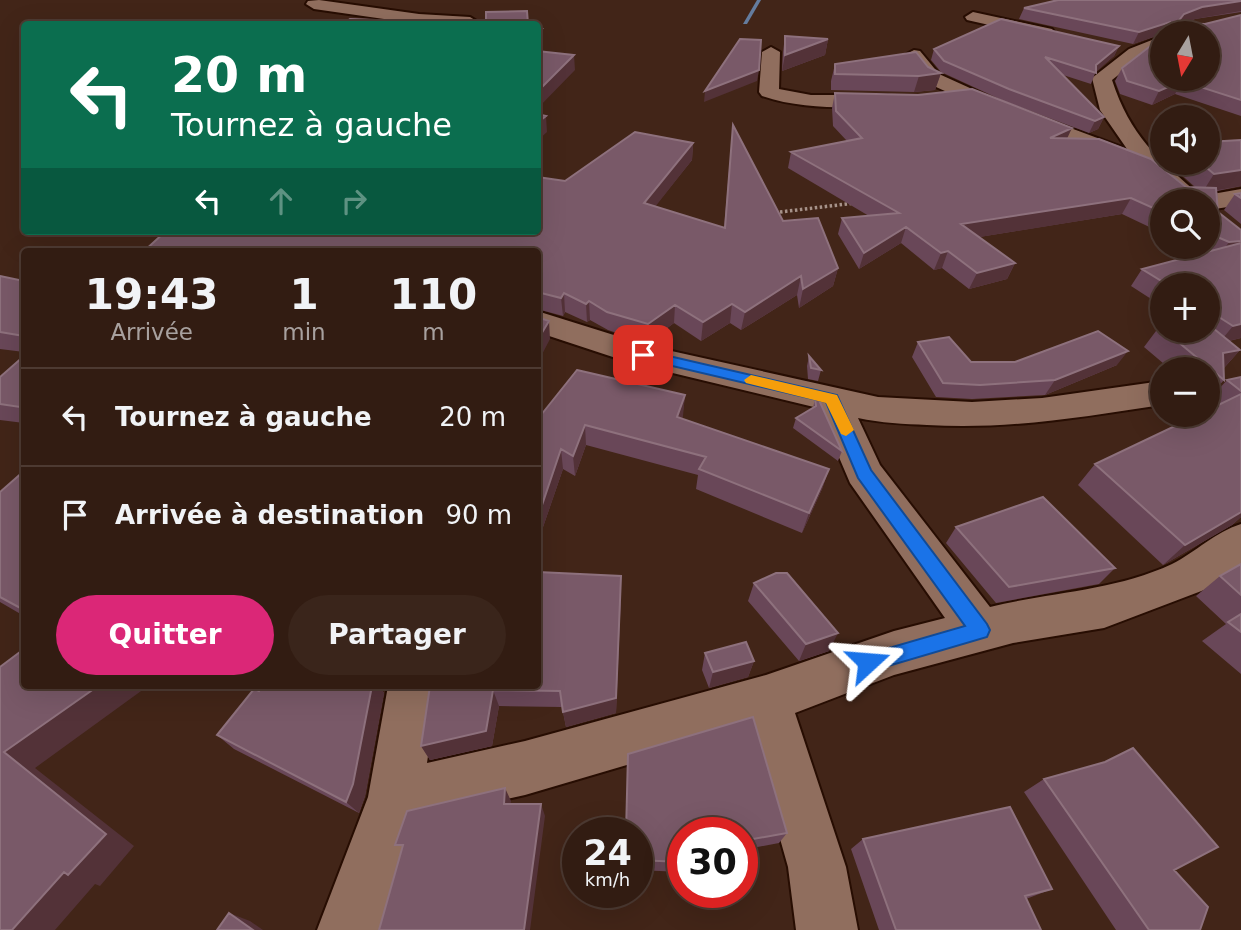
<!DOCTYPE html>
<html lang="fr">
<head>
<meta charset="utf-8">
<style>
	:root { --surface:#321c12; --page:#3a251b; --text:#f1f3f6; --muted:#a8a19f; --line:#4d3a32; --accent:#db2777 }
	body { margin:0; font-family:"DejaVu Sans",sans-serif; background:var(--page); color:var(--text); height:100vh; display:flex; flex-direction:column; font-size:26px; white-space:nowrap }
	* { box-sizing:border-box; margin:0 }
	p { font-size:23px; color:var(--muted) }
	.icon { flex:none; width:38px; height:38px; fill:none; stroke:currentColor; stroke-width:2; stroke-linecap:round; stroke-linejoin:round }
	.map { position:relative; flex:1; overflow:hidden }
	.drawer { position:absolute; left:21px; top:248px; width:520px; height:441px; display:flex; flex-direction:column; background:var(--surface); border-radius:7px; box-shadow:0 7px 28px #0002,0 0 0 2px var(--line) }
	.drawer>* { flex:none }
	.guide { position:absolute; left:21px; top:21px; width:520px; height:214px; border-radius:7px; box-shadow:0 7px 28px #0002,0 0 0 2px var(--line); background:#0b6e4f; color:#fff; overflow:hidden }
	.needle { width:46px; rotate:190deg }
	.tools { position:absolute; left:1150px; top:21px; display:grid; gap:14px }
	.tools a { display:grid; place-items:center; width:70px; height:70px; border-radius:50%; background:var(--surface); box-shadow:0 7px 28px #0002,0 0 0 2px var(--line); font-size:35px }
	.speed { position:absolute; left:562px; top:817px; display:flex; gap:14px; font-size:35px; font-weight:700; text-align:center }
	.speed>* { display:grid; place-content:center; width:91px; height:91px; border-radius:50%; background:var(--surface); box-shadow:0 7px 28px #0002,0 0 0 2px var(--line); line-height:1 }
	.speed small { font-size:18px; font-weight:400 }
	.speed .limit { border:10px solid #d22; background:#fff; color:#111 }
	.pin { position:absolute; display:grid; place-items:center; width:60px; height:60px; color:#fff; margin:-30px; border-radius:14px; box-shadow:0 4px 10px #0006 }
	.me { position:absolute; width:77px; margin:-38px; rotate:71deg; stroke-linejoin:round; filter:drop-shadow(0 0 5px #0008) }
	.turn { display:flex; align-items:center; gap:24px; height:147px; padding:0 35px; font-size:32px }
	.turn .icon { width:91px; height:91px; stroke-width:2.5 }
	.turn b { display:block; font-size:49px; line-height:60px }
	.lanes { display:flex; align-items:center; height:66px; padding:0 35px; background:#0003; justify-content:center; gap:35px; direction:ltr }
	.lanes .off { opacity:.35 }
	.eta { display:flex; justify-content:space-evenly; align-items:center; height:119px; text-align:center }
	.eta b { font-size:42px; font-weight:600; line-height:49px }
	.primary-button { display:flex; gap:14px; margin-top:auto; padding:14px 35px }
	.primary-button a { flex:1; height:80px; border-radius:42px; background:var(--accent); color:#fff; font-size:28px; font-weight:600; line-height:80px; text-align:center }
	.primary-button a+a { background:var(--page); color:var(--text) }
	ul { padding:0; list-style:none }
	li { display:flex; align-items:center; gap:21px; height:98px; padding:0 35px; border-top:2px solid var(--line) }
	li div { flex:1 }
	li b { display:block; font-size:26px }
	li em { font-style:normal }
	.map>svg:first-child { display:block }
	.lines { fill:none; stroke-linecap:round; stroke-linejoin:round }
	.stream { fill:#647c9e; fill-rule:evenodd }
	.minor-casing { stroke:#270d02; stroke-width:4 }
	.path { stroke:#a69289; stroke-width:3.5; stroke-dasharray:2.5 2.5; stroke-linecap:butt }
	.minor { fill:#906e5e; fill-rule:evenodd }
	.wall { fill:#694758 }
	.shaded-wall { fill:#533238 }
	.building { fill:#795968; stroke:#8e717d; stroke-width:2 }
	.route { fill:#1a73e8; stroke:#114b97; stroke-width:2 }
	.slow { fill:#f59e0b }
</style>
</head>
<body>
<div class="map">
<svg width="1241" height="930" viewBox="0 0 1241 930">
	<rect width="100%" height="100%" fill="#422518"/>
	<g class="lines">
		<!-- stream -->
		<path class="stream" d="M757,0H761L747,24H743Z"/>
		<defs>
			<path id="minor" d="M319,0L419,14L470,17L478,22L477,24H419L314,9L306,4L308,1Z
				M973,12L1052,29L1055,33L1046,38L967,20L965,17Z
				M1162,36V48L1141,57L1112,80C1130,136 1158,159 1201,196L1241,189V205L1208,210V201H1177L1143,172L1135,161L1126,164L1118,162L989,111L925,82L905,55L914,50L920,51L939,74L1003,103L1127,149L1100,110L1092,78L1129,49Z
				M771,47L780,52L779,89L811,95H887L894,97L897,101L894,105L887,107C844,107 803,110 762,96L759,92L762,52Z
				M537,311L649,346L878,397L972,402L1042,398L1162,381V405C1083,417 1007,430 927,425C904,424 881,423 858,418L880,465L990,607C1051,592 1114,591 1172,564C1196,552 1215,532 1241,524V564L1204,590L1104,628L1013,643L894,675L795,713L846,867L858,930H796L788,867L749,729L525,795L415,820L379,930H317L368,797L388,686H438L427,763L525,741L766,675L894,631L945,618L850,483L818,408L631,363L537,332Z"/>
		</defs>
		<!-- minor casing -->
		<use href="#minor" class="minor-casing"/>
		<!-- path -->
		<path class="path" d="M780,212L855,203"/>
		<!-- minor -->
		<use href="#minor" class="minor"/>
	</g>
	<!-- wall -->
	<path class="wall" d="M1241,0V12L1195,19L1185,23L1205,24L1241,15V116L1175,94L1152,105L1120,94L1115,81L1122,68L1208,33H1162V34L1133,44L1019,19L1024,8Z
		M785,36L828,39L825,55L782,71L783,52Z
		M1119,46L1114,56L1096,71L1091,84L1063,75L1104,117L1098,129L1089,133L1004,101L941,72L931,60L934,49Z
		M835,64L928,67L941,73L935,90L914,92L831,90V81Z
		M835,93L1067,138L1186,187H1195L1168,163H1208L1241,140V186L1217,191L1218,212L1241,230V338L1229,341L1240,350L1224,368V380L1208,398V369H1170L1144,347L1159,327L1162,326V331H1208V285H1162V306L1131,286L1142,269L1204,253L1191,247H1208V201H1162V233L1122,214L979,237L1015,263L1007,279L969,289L942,268L934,270L901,243L859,269L838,234L842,218L869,216L788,168L791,152L847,141L833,126L832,108Z
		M733,125L783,221L838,268L833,286L799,308L797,295L741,330L730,323L701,341L674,323L647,343L608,330L590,320L587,322L565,312L563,316L537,309V252L280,236H293L565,181L693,143L692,160L655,206L724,228Z
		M1241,193V224L1224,210L1235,194Z
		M0,276L24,281V352L0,349Z
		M918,342L971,362L1117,365L1045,395L972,399L936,397L912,357Z
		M24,356V423L0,420V377Z
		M809,356L821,370L818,381L808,379L807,366Z
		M1241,377V517L1232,525L1163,565L1078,485L1095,464L1214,407L1208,401L1227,380Z
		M685,395L682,419L829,469L822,489L802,533L696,489L698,475L586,445L575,476L563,469L542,530L537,528V420Z
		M815,399L842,451L838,461L793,428L796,418L813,408Z
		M24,471V616L0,602V492Z
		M956,527L1115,568L1099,584L996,603L946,543Z
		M1241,564V674L1202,641L1226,624L1196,596L1220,576Z
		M754,583L829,651L799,661L748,601Z
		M621,595L616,713L566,727L562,707L499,706L492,746L430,760L421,746Z
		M705,653L754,661L748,677L709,688L702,670Z
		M263,686H379L384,693L365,796L359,813L234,749L217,735Z
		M1044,779L1200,930H1116L1024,792Z
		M637,833H787L779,843L742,850V833H682V872L637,870Z
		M863,839L1052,889L1026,899L1041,930H879L851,849Z"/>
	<!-- shaded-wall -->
	<path class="shaded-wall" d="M1241,1V11L1195,19L1178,26L1177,23L1184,14L1202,7Z
		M1170,22L1164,33H1162V34L1133,44L1139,32Z
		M542,29L543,43L537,53V36Z
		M828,39L825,55L782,71L785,55Z
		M1119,46L1114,56L1095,73L1096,65Z
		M574,55L575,70L537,109V92Z
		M759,70L757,81L704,102L705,91Z
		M941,73L935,90L914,92L919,76Z
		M1182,81L1175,94L1152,105L1159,91Z
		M546,116L547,132L537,141V123Z
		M1104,117L1098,129L1089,133L1095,121Z
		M1072,128L1065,143L1050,138Z
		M693,143L692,160L644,221V203Z
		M1241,170V186L1202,193L1214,174Z
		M1131,198L1122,214L955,241L961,224Z
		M906,227L901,243L859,269L864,253Z
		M260,231H284L267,250L259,236V232Z
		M1241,241V255L1217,259L1229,242Z
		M948,251L942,268L934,270L941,253Z
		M1015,263L1007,279L969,289L977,273Z
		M838,268L833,286L799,308L803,289Z
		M801,276L797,295L741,330L745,312Z
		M564,293L565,312L563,316L561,298Z
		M589,301L590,320L587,322L586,304Z
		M732,304L730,323L701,341L703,322Z
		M675,305L674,323L647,343L648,324Z
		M549,321L550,339L537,364V341Z
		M1241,324V338L1219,343L1233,326Z
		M1240,350L1222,370L1223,353Z
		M1128,351L1117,365L1045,395L1055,380Z
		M685,395L683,416L675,437L677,417Z
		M24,403V411L20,407Z
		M585,425L586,445L575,476L573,456Z
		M561,449L563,469L542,530L540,511Z
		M829,469L822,489L802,533L809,513Z
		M1241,512V517L1232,525L1163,565L1185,545Z
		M621,576L616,713L566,727L563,712Z
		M838,633L829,651L799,661L806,644Z
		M754,661L748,677L709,688L713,672Z
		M98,686H148L35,768L134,846L100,886L95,884L55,930H12L64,872L4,752Z
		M372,686H379L384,693L365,796L359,813L346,802Z
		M493,690L499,706L492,746L430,760L421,746Z
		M505,788L511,801L509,816L504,804Z
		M541,804L545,816L530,930H524Z
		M229,913L250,921L263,930H253Z"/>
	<!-- building -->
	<path class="building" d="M1058,0H1241V1L1202,7L1184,14L1177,23L1205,24L1241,15V100L1182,81L1159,91L1127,81L1122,68L1149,47L1162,41V79H1208V33H1170V22L1139,32L1024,8Z
		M527,11L528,24H486V12Z
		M350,19L478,24H343Z
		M1001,19L1119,46L1096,65V73L1045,57L1104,117L1095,121L1009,89L944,61L934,49Z
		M537,29H542L537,36Z
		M785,36L828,39L785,55Z
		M740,39L761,40L759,70L705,91Z
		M537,51L574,55L537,92Z
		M916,52L928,67L941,73L919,76L835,74V64Z
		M972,89L1072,128L1050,138L1099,139L1151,159L1186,187L1216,188L1218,212L1241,230V241L1229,242L1208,233V201H1162V212L1131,198L961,224L1015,263L977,273L948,251L941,253L906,227L864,253L842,218L899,213L791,152L862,138L836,111L835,93L918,95Z
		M537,114L546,116L537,123Z
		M733,125L783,221L818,218L838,268L803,289L801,276L745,312L732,304L703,322L675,305L648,324L607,312L589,301L586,304L564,293L561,298L537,292V252H143L166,231H260L259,232V236H293L297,231H537V177L565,181L635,132L693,143L644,203L725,228Z
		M1241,140V170L1214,174L1201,163H1208V142Z
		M1241,193V198L1235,194Z
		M1241,243V324L1233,326L1208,310V285H1168L1142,269Z
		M0,276L24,281V336L0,332Z
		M537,317L549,321L537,341Z
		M1208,324L1240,350L1223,353L1224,380L1165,331H1208Z
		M1098,331L1128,351L1055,380L980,385L943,383L918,342L949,337L971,362H1015Z
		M24,356V403L20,407L0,404V377Z
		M809,356L821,370L811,368Z
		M577,370L685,395L677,417L829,469L809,513L699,469L706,457L585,425L573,456L561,449L540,511L537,510V420Z
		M1241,377V391L1227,380Z
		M1241,394V512L1185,545L1095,464L1198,415H1208V410Z
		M815,399L819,400L842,451L796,418L816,406Z
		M24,471V565L22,567L24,569V610L0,597V492Z
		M1043,497L1115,568L1009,587L956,527Z
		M1241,564V595L1220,576Z
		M538,572L621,576L616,698L563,712L560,691L493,690L486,731L421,746L430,686H537V575H538Z
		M776,573H787L838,633L806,644L754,583Z
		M1241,614V632L1228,622Z
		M746,642L754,661L713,672L705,653Z
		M24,649V686H98L4,752L106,834L68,875L64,872L12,930H0V667Z
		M263,686H372L353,784L346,802L217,735L254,689L259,691Z
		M753,717L787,833L742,841V833H682V862L637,860V833H626L628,754Z
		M1133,748L1218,847L1174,870L1208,907L1200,930H1149L1044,779L1105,762Z
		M505,788L504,804H541L524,930H379L403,845H395L407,811Z
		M1010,807L1052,889L1025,896L1041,930H896L863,839Z
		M229,913L253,930H217Z"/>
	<!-- route -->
	<path class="route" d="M643,350L837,395L871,470L987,624L990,630L987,637L868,672L861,669L858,662L861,656L965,626L858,478L826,402L638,358V352Z"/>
	<!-- slow -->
	<path class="slow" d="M751,375L837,395L854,430L846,436L841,434L826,403L746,383L744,380Z"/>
</svg>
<div class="tools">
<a><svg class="needle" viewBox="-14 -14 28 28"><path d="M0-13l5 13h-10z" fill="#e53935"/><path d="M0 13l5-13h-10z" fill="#a8a19f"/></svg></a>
<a><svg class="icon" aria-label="sound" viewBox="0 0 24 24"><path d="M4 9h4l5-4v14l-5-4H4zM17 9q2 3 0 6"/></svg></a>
<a><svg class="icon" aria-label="search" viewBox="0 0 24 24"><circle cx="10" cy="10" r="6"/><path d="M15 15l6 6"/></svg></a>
<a>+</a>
<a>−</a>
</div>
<div class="speed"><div>24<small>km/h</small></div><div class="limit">30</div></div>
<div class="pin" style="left:643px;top:355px;background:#d93025"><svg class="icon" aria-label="arrive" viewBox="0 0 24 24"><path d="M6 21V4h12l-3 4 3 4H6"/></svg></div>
<svg class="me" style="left:868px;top:662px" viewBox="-20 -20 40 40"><path d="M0-17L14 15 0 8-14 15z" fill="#1a73e8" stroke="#fff" stroke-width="4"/></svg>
<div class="guide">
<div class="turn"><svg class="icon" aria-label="left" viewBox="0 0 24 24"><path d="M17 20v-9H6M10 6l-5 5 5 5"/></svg><div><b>20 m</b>Tournez à gauche</div></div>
<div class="lanes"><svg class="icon" aria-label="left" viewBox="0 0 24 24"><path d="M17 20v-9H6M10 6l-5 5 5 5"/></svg><svg class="icon off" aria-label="ahead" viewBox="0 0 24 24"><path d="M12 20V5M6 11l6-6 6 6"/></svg><svg class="icon off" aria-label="right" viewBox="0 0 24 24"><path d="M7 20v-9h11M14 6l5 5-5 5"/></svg></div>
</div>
<section class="drawer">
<div class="eta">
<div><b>19:43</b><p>Arrivée</p></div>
<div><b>1</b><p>min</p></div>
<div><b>110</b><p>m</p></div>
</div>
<ul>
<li><svg class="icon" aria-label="left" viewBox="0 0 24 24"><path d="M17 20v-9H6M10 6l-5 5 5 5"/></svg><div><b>Tournez à gauche</b></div><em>20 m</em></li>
<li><svg class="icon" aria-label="arrive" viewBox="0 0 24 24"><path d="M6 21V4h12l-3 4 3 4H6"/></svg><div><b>Arrivée à destination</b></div><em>90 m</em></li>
</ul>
<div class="primary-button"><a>Quitter</a><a>Partager</a></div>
</section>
</div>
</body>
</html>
